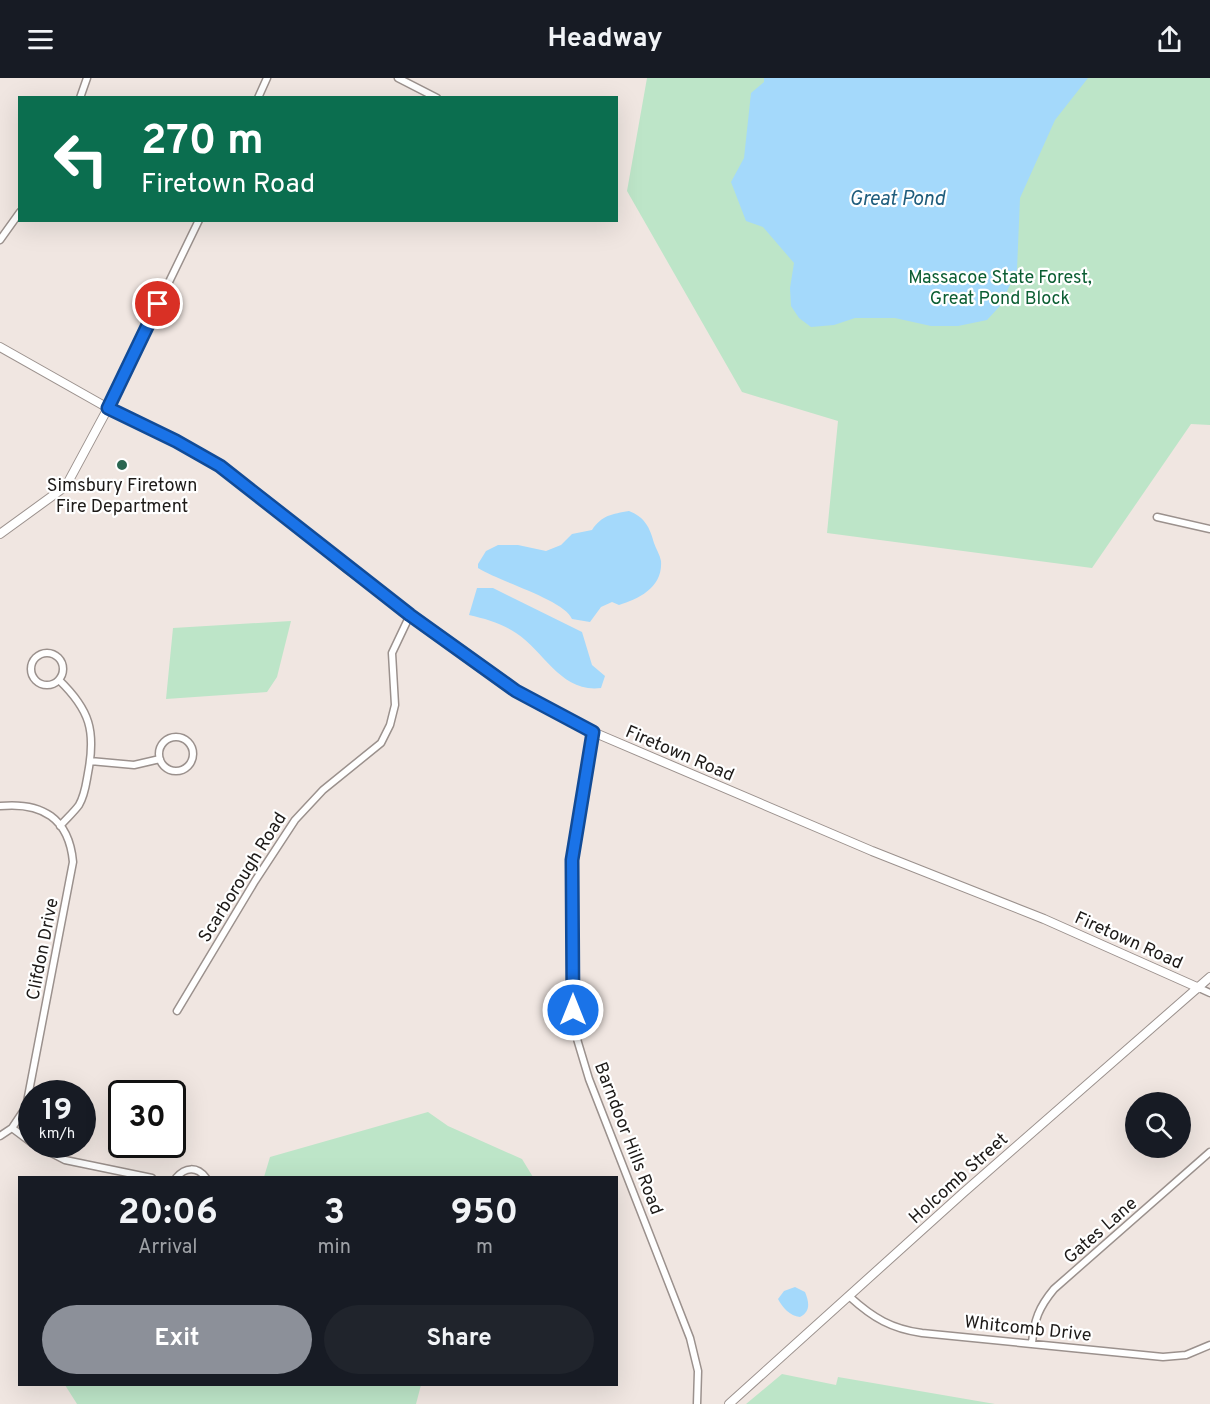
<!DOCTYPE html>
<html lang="en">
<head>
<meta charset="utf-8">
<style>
	:root { --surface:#171b24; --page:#20242c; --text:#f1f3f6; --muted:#9ea1a6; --accent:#8c9099 }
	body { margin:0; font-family:Overpass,sans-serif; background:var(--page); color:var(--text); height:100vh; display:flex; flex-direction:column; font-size:22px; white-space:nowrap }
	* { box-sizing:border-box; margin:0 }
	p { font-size:20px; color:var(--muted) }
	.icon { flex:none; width:33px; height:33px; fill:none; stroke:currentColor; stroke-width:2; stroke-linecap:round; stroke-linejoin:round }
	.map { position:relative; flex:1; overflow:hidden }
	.drawer { position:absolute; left:18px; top:1098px; width:600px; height:210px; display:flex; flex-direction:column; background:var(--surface); border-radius:0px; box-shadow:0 6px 24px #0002 }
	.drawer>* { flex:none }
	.top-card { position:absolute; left:18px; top:18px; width:600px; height:126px; border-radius:0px; box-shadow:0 6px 24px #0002; background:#0b6e4f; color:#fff; overflow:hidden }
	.tools { position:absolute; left:1125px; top:1014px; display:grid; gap:12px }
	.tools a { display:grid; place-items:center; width:66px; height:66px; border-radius:50%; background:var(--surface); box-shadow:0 6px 24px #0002; font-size:30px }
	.speed { position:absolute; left:18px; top:1002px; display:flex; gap:12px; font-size:30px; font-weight:700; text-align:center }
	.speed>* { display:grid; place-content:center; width:78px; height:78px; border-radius:50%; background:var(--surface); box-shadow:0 6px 24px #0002; line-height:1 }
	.speed small { font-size:15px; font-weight:400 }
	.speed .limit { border:3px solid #111; border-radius:9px; background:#fff; color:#111 }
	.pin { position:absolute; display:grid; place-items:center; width:51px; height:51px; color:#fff; margin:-26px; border:3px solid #fff; border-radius:50%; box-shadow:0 2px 6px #0007 }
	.me { position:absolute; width:66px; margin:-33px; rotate:0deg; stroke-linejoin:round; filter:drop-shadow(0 0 4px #0008) }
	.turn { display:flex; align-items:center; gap:21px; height:126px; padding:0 24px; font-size:27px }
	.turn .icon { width:78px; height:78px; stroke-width:2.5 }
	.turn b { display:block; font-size:42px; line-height:51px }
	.eta { display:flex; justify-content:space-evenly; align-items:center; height:102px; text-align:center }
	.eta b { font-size:36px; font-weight:700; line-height:42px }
	.action { display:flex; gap:12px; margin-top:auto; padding:12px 24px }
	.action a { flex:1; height:69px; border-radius:36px; background:var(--accent); color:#fff; font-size:24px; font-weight:700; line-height:69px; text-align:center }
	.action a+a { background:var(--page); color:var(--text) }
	header { display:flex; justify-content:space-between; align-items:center; height:78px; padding:0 24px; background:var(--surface); font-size:27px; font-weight:700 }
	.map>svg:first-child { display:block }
	.green { fill:#bde5c8 }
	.water { fill:#a4d9fb }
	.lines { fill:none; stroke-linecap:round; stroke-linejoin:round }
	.minor-casing { stroke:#9b918d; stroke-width:9 }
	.tertiary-casing { stroke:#9b918d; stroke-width:10 }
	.minor { stroke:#fff; stroke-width:6 }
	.tertiary { stroke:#fff; stroke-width:8 }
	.route-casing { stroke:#114b97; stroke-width:15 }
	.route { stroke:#1a73e8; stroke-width:10 }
	.poi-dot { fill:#2a6651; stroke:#fff; stroke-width:2 }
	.labels { text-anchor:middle; stroke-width:4.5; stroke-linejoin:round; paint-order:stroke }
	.park-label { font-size:18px; fill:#0c5e33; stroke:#fff }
	.poi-label { font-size:18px; fill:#1d1a18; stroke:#fff }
	.street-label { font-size:18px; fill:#1d1a18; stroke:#fff }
	.water-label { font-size:20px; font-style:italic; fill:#1f5d7d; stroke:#fff }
</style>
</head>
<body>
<header><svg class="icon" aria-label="menu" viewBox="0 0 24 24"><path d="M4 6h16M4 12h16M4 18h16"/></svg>Headway<svg class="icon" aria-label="share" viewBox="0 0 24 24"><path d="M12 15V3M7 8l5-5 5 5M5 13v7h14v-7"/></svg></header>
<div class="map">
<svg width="1210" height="1326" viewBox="0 0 1210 1326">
	<rect width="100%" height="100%" fill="#f0e6e1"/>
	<!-- green -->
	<path class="green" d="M647,0H1210V347L1191,346L1092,490L827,455L838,343L742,314L627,113Z
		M291,543L277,599L267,614L166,621L173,550Z
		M428,1034L448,1048L522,1081L533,1099H264L270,1079Z
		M782,1296L836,1307L838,1299L995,1326H746Z
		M65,1307H421L416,1326H77Z"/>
	<!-- water -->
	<path class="water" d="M764,0H1088L1055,42L1020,120L1017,192L1000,228L987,242L958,248H931L895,240H855L834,247L811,249L799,240L791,228L790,210L794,185L763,149L746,143L731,104L744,80L751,15L764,4Z
		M629,433C645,439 650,450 654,465C656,471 660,477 661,483C663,509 639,521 619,527L612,524L601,529L590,544L572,541C565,522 500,504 478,490V486L486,473L498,467H518L546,473L561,467L572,456L592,452C602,437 612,436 629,433Z
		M477,510H493L582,554L592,587L605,598L601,610C561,615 545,574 516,555C501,545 486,541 469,537Z
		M795,1209L805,1214C809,1224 811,1233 800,1239C790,1238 782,1229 778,1221L784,1213Z"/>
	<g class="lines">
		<defs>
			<path id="minor" d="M398,0L437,20
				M80,20L87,0
				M258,20L267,0
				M0,162L20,134
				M108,330L199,142
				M1157,439L1210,451
				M31 591a16 16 0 1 1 32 0a16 16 0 1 1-32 0Z
				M59,602C90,632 96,653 88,695C86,706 85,717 79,727C74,734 66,741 60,748
				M593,654L572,782L574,951L589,1001L690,1260L698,1293L697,1326
				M159 676a17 17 0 1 1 34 0a17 17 0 1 1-34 0Z
				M90,683L134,687L160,681
				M0,728C42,724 69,740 73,784L26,1029L12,1050L0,1058
				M1199,910L1210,915
				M177,933L255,803L295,742L323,712L381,665L390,647L395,627L392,575L410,537
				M12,1050L32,1065
				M34,1066L65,1082L152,1100
				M176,1100C185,1089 197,1088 206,1100
				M850,1219C873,1240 892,1251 922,1255L1163,1279L1186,1277L1210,1267
				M1032,1265C1034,1242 1039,1229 1054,1211L1210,1074"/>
			<path id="tertiary" d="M0,269L108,330L176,363L220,388L257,416L347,491L540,628L593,654L872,773L1044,841L1199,910
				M0,456L66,408L108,330
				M729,1326L963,1115L1210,899"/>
		</defs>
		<!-- minor casing -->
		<use href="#minor" class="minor-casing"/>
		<!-- tertiary casing -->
		<use href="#tertiary" class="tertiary-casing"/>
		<!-- minor -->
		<use href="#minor" class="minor"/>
		<!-- tertiary -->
		<use href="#tertiary" class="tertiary"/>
	</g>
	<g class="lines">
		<defs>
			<path id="route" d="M158,226L108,330L176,363L220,388L410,537L516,613L593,654L572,782L573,932"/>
		</defs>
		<!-- route casing -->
		<use href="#route" class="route-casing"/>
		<!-- route -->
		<use href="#route" class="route"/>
	</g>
	<!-- markers -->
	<circle class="poi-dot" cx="122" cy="387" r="6"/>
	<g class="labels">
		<!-- park labels -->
		<g class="park-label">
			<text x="1000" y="205">Massacoe State Forest,<tspan x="1000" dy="21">Great Pond Block</tspan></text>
		</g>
		<!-- poi labels -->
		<g class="poi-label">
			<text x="122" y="413">Simsbury Firetown<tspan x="122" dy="21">Fire Department</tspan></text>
		</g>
		<!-- street labels -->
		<g class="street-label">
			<text transform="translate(680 675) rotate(23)" y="6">Firetown Road</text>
			<text transform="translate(242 799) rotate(-58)" y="6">Scarborough Road</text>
			<text transform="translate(1129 862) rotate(24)" y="6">Firetown Road</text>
			<text transform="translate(42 871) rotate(-79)" y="6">Clifdon Drive</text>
			<text transform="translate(629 1060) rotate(69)" y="6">Barndoor Hills Road</text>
			<text transform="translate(958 1100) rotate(-42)" y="6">Holcomb Street</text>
			<text transform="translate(1100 1152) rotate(-41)" y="6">Gates Lane</text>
			<text transform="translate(1028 1250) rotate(6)" y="6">Whitcomb Drive</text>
		</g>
		<!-- water labels -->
		<g class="water-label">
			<text x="897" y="127">Great Pond</text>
		</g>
	</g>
</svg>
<div class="tools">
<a><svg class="icon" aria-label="search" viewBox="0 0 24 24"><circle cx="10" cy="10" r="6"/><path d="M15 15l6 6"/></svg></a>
</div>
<div class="speed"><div>19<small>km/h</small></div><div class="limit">30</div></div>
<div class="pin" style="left:158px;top:226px;background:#d93025"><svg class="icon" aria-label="arrive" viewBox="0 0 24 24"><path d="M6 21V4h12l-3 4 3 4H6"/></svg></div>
<svg class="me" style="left:573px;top:932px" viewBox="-20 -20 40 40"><circle r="17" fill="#1a73e8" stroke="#fff" stroke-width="3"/><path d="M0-11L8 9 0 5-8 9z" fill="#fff"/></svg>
<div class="top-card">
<div class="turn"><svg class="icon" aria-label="left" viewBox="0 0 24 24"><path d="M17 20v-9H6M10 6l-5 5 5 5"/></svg><div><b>270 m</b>Firetown Road</div></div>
</div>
<section class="drawer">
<div class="eta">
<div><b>20:06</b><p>Arrival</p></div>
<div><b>3</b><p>min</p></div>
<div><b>950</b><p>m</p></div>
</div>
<div class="action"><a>Exit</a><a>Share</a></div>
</section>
</div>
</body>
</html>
